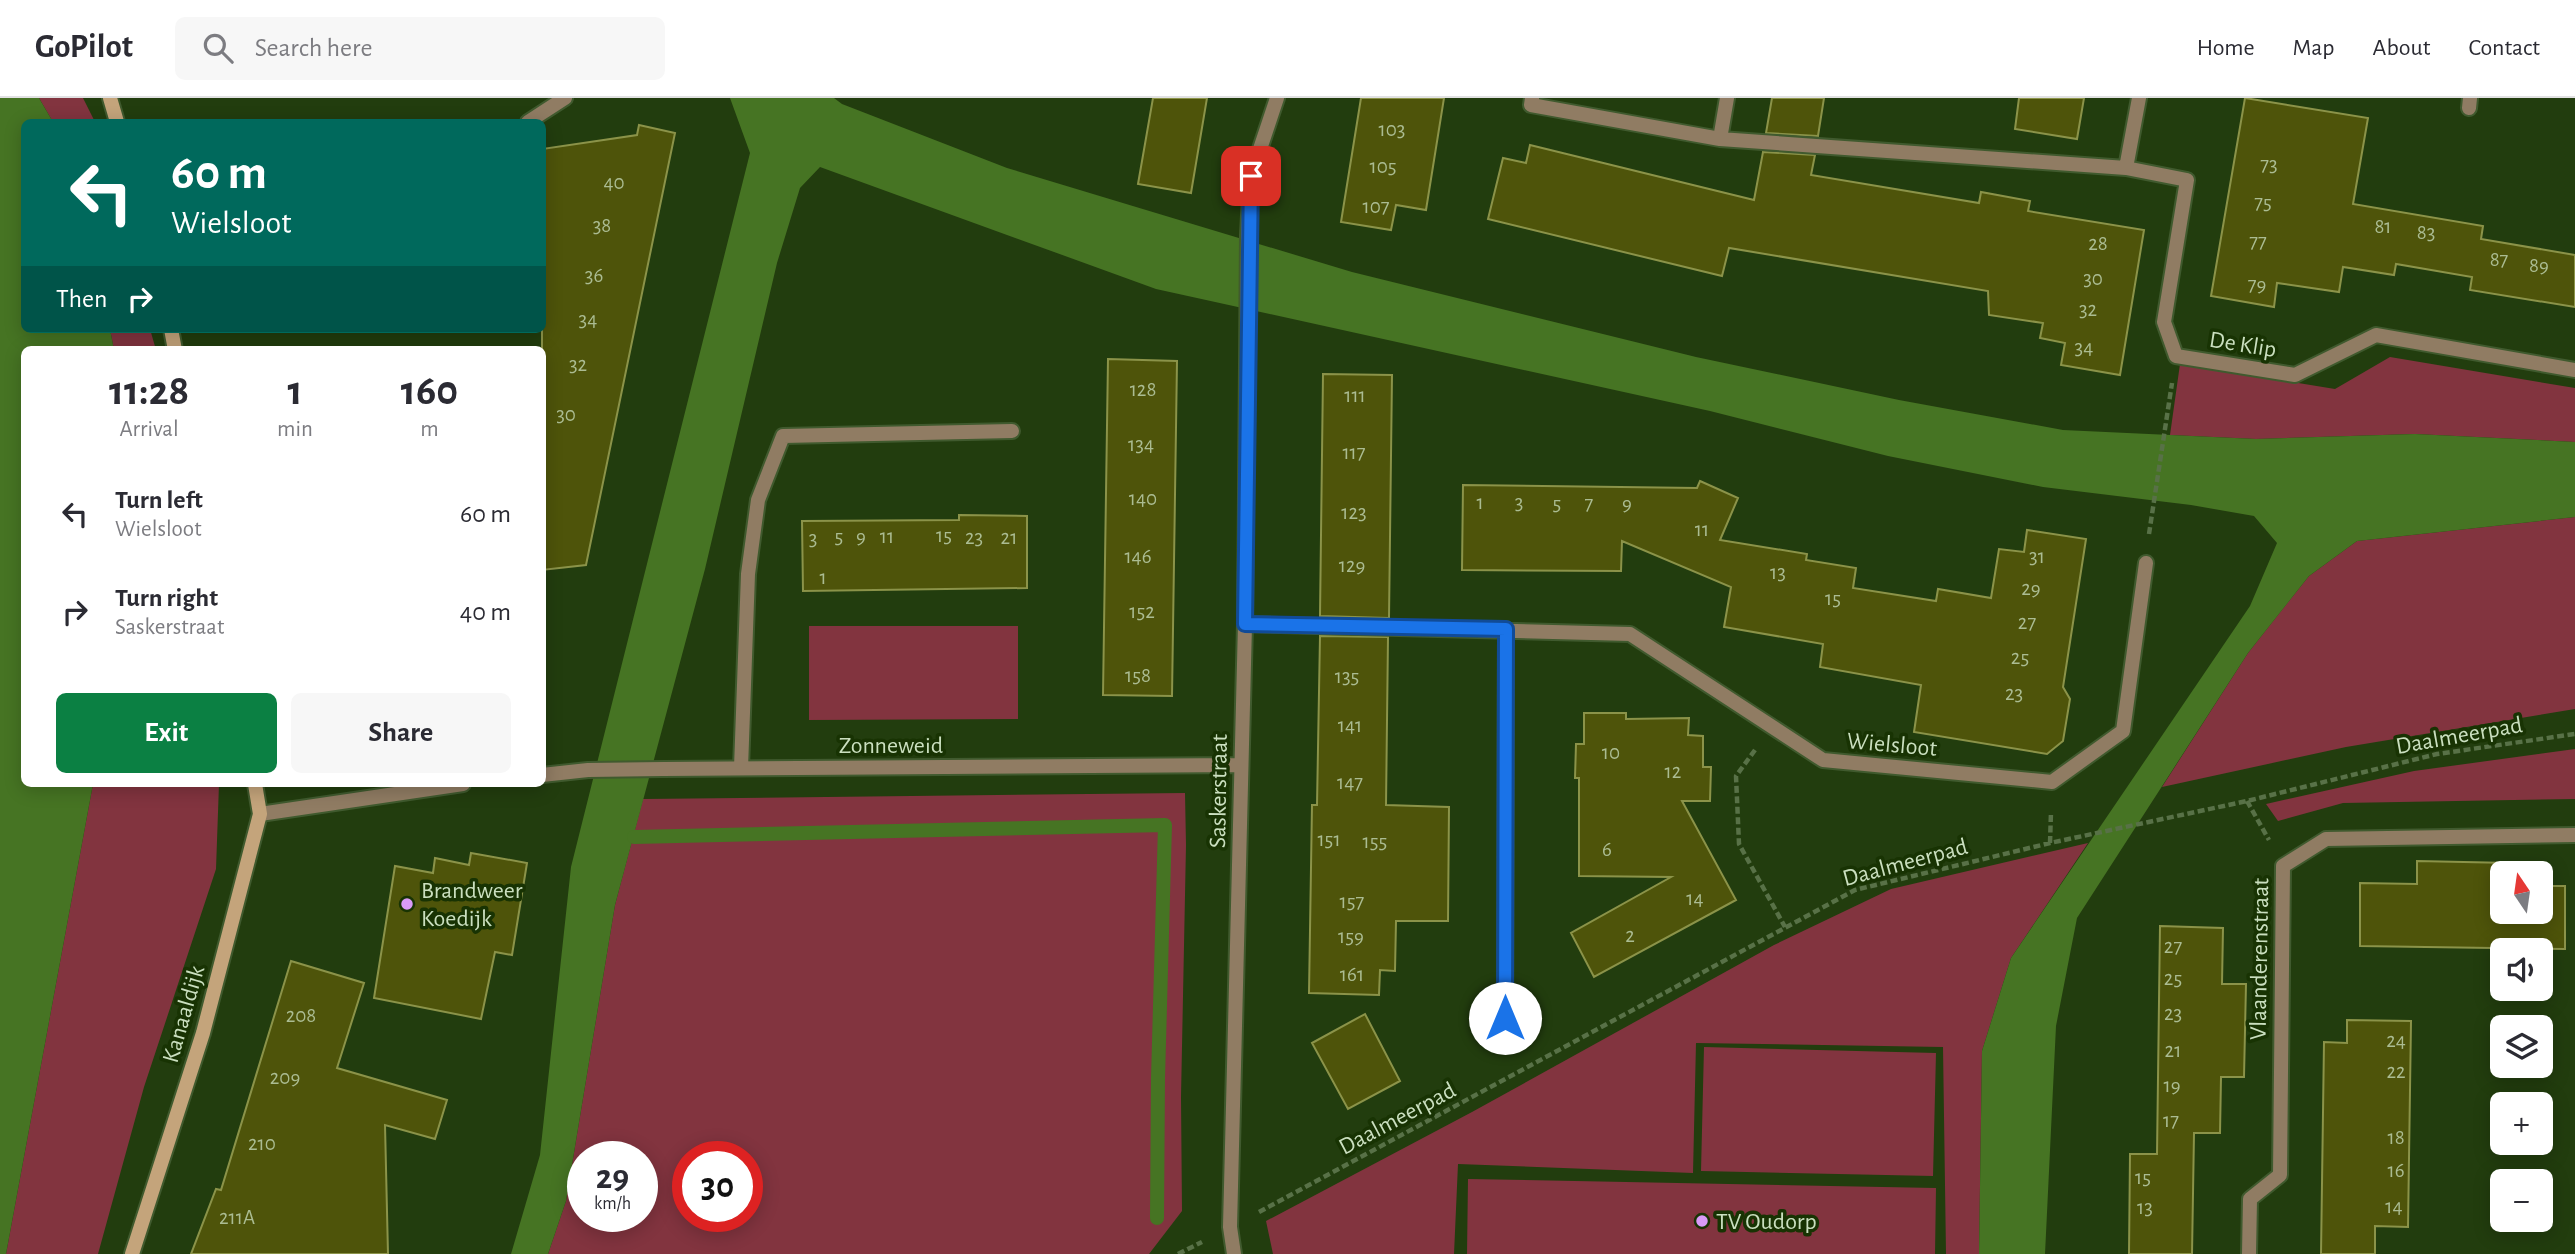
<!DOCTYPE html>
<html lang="en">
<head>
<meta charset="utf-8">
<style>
	:root { --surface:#fff; --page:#f7f7f7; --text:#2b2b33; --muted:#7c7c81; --line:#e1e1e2; --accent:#0b8043 }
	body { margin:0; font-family:"Alegreya Sans",sans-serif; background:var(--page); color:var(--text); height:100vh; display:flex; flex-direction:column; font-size:26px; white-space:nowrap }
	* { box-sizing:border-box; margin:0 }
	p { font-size:23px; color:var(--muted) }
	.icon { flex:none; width:38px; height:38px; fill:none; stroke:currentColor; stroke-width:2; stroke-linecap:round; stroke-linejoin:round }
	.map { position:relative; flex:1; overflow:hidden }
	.details { position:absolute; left:21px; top:248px; width:525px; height:441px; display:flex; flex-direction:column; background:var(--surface); border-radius:10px; box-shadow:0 4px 18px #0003 }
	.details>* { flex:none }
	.banner { position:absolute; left:21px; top:21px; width:525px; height:214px; border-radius:10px; box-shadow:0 4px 18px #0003; background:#00695c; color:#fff; overflow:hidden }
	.needle { width:46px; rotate:347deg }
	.tools { position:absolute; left:2490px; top:763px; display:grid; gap:14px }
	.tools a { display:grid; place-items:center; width:63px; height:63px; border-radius:10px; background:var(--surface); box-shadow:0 4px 18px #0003; font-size:35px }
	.speed { position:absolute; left:567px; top:1043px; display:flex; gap:14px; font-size:35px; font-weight:700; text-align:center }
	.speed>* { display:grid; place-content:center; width:91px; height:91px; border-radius:50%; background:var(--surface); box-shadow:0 4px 18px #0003; line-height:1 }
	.speed small { font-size:18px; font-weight:400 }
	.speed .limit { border:10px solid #d22; background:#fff; color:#111 }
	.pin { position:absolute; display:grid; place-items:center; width:60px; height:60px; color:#fff; margin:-30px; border-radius:14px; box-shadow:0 4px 10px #0006 }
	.me { position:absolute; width:77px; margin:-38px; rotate:0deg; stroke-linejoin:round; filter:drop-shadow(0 0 5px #0008) }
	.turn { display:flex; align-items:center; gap:24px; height:147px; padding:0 35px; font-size:32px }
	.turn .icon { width:91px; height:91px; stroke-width:2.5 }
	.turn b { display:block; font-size:49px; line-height:60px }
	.then { display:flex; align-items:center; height:66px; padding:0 35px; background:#0003; gap:14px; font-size:26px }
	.eta { display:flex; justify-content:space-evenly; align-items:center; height:119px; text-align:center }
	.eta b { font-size:42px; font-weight:700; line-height:49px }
	.primary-button { display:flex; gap:14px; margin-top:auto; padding:14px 35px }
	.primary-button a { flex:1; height:80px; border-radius:10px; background:var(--accent); color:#fff; font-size:28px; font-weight:700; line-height:80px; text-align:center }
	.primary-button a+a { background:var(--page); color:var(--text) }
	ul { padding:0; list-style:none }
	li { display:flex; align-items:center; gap:21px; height:98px; padding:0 35px }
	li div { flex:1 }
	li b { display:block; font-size:26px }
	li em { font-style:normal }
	header { display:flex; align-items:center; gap:42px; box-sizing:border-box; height:98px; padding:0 35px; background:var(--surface); border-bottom:2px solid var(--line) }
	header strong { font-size:33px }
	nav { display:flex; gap:38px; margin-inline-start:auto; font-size:24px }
	.search { width:490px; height:63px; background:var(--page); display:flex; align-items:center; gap:18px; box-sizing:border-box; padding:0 24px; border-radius:10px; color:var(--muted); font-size:26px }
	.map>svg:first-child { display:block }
	.green { fill:#82343f; fill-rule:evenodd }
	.water { fill:#467423 }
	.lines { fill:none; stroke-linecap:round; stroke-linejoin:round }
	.stream { stroke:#467423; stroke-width:14 }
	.building { fill:#4e540a; stroke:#8b9349; stroke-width:2 }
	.lane-casing { stroke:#405a2e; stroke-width:18 }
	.street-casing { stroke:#405a2e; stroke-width:18 }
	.secondary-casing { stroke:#405a2e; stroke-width:18 }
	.path { stroke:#587147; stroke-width:4.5; stroke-dasharray:7 3.5; stroke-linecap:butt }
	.lane { stroke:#907c63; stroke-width:14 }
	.street { stroke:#907c63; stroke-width:14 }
	.secondary { stroke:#c4a47b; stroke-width:14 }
	.route-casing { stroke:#114b97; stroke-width:18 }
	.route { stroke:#1a73e8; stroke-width:12 }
	.poi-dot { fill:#d99af7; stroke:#183303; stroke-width:2.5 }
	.labels { text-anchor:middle; stroke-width:7; stroke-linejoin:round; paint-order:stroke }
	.number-label { font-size:21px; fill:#abbc92 }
	.street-label { font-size:24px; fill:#cadfbf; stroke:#183303 }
	.poi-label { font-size:24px; fill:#cadfbf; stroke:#183303; text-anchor:start }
</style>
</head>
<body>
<header>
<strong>GoPilot</strong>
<div class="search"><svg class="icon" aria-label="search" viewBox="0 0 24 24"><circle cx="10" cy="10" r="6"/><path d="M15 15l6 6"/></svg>Search here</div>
<nav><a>Home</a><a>Map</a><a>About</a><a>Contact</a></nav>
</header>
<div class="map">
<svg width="2575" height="1156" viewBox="0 0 2575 1156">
	<rect width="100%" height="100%" fill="#223d0e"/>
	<!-- green -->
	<path class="green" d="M39,0H83L95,24H53Z
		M110,231H150L156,252H114Z
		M2390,259L2575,290V344L2415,336L2256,341L2170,337L2180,266L2335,291Z
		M2575,419V611L2346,649L2162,689L2248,555L2289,503L2309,478L2357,443Z
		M809,528H1018V621L809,622Z
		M2575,651V701L2343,705L2278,723L2266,706L2414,673Z
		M93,686H219L216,771L144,989L98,1156H6Z
		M1185,695L1186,747L1181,999L1182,1113L1149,1156H548L566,1103L615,807L643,701ZM583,1059H642V1118H583ZM688,1059H747V1118H688Z
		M2088,745L2011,860L1982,953L1979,1156H1946L1943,949L1696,945L1693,1075L1458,1066L1454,1156H1273L1266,1123L1472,1014L1774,847L1891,791Z
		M1704,949L1936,955L1933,1078L1701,1073Z
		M1468,1081L1936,1090L1935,1156H1467Z"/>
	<!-- water -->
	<path class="water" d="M0,0H39L53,24H24V231H110L114,252H24V686H93L6,1156H0Z
		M730,0H834L842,6L1007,70L1352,174L1696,259L1899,302L2063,332L2256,341L2415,336L2575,344V419L2357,443L2309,478L2248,555L2077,820L2056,928L2045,1156H1979L1982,953L2011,860L2250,508L2277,445L2254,418L2191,407L2043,389L1888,358L1710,313L1156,191L820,69L800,90L777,165L705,471L615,807L566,1103L548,1156H511L540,1057L571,769L750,55Z"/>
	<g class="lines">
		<!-- stream -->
		<path class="stream" d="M634,739L1165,727L1158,980L1157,1120"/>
	</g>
	<!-- building -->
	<path class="building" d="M1153,0H1207L1191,95L1138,86Z
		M1361,0H1444L1426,112L1396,107L1391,132L1341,124Z
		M1772,0H1824L1818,38L1766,35Z
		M2019,0H2084L2077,41L2015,31Z
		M2245,0L2368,20L2353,106L2483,128L2481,141L2575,157V209L2470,192L2472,179L2396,166L2394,177L2343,169L2339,194L2277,185L2274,209L2211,198Z
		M639,27L675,35L586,467L542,472V51L637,37Z
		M1530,47L1754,102L1763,54L1815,57L1811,77L1979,105L1981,94L2030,103L2028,113L2144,132L2120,277L2061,267L2065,245L2040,240L2043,225L1989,217L1988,193L1729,150L1722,178L1488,121L1503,60L1526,65Z
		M1108,261L1177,263L1172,598L1103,597Z
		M1323,276L1392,277L1389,520L1320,518Z
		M1700,383L1738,400L1720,442L1807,456L1806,462L1856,470L1853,490L1936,503L1938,491L1991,500L1999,451L2024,454L2027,432L2086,441L2063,589L2070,601L2063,643L2047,656L1914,634L1921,587L1820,569L1823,546L1724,529L1731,489L1622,443L1621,473L1462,472L1463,387L1697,390Z
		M959,417L1027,418V490L803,493L802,423L959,422Z
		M1320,538L1388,539L1386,707L1449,709L1448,823H1396L1395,873L1380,872L1379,897L1309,895L1312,707H1317Z
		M1584,615H1626V621L1689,620L1688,637L1703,638V669H1711L1710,703H1682L1736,802L1594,879L1571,835L1671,779L1579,778V680H1575L1576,646H1584Z
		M471,755L527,765L512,857L495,854L481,921L374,900L395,768L433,775L435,760L469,767Z
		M2417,763L2510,765V775H2502V814H2541V788H2565V851L2360,848V785L2417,786Z
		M2160,828L2223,830L2222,886H2246L2244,979H2221L2220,1035H2194L2192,1156H2129L2130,1056H2157Z
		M291,863L364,885L337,970L447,1002L435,1041L385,1027L388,1156H191L216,1091L221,1092Z
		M1365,916L1400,983L1348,1011L1312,945Z
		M2347,922L2411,923L2408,1129L2375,1128V1156H2321L2324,944L2347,945Z"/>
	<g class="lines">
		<defs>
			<path id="lane" d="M2469,10L2470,0
				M528,24L565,0"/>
			<path id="street" d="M1532,0L1531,7L1720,41L2126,70L2187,82L2164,224L2176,258L2295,277L2376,237L2575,272
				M1720,41L1727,0
				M2126,70L2139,0
				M1245,526L1630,536L1823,662L2052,684L2123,633L2146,465
				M741,670L748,476L758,402L783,338L1012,333
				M542,677L588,672L663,671L1241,667
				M260,716L463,686
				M1505,920L1506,531
				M1234,1156L1230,1129L1245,526L1248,137L1251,78L1277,0
				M2249,1156L2250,1101L2280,1077L2283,768L2326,741L2575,737"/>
			<path id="secondary" d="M110,0L117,24
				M171,231L175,252
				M132,1156L203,935L260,716L255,686"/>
		</defs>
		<!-- lane casing -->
		<use href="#lane" class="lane-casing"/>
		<!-- street casing -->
		<use href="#street" class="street-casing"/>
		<!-- secondary casing -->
		<use href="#secondary" class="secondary-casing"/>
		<!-- path -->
		<path class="path" d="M2149,436L2172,285
			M1755,652L1736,678L1739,746L1785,829
			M2247,703L2269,742
			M2050,745L2051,714
			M1259,1114L1855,792L2050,745L2247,703L2437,656L2575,636
			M1178,1156L1202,1144"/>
		<!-- lane -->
		<use href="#lane" class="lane"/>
		<!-- street -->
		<use href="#street" class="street"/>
		<!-- secondary -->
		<use href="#secondary" class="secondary"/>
	</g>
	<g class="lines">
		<defs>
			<path id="route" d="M1251,78L1245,526L1506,531L1505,920"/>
		</defs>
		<!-- route casing -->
		<use href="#route" class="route-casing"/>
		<!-- route -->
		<use href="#route" class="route"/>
	</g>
	<!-- markers -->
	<g class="poi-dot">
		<circle cx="407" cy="806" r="7"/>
		<circle cx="1702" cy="1123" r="7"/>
	</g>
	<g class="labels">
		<!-- number labels -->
		<g class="number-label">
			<text x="1392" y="38">103</text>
			<text x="2269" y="73">73</text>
			<text x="1383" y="75">105</text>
			<text x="614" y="91">40</text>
			<text x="2263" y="111">75</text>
			<text x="1376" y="115">107</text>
			<text x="602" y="134">38</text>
			<text x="2383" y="135">81</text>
			<text x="2426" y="141">83</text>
			<text x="2258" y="150">77</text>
			<text x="2098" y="152">28</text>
			<text x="2499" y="168">87</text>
			<text x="2539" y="174">89</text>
			<text x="594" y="184">36</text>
			<text x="2093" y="187">30</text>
			<text x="2257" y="193">79</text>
			<text x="2088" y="218">32</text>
			<text x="588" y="228">34</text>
			<text x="2084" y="256">34</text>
			<text x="578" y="273">32</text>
			<text x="1143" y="298">128</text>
			<text x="1355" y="304">111</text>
			<text x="566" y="323">30</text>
			<text x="1141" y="353">134</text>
			<text x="1354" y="361">117</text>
			<text x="1143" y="407">140</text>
			<text x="1480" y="411">1</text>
			<text x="1519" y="411">3</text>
			<text x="1557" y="412">5</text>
			<text x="1589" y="412">7</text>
			<text x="1627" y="412">9</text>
			<text x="1354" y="421">123</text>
			<text x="1702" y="438">11</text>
			<text x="944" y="444">15</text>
			<text x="839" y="445">5</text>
			<text x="861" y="445">9</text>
			<text x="887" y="445">11</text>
			<text x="974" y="446">23</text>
			<text x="1009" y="446">21</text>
			<text x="813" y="447">3</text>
			<text x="1138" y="465">146</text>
			<text x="2037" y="465">31</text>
			<text x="1352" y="474">129</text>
			<text x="1778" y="481">13</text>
			<text x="823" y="486">1</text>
			<text x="2031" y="497">29</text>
			<text x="1833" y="507">15</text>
			<text x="1142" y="520">152</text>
			<text x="2027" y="531">27</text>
			<text x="2020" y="566">25</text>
			<text x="1138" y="584">158</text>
			<text x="1347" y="585">135</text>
			<text x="2014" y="602">23</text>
			<text x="1350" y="634">141</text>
			<text x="1611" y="661">10</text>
			<text x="1673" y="680">12</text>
			<text x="1350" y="691">147</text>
			<text x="1329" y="748">151</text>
			<text x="1375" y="750">155</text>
			<text x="1607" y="758">6</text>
			<text x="1695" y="807">14</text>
			<text x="1352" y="810">157</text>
			<text x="1630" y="844">2</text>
			<text x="1351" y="845">159</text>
			<text x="2173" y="855">27</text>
			<text x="1352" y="883">161</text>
			<text x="2173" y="887">25</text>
			<text x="2173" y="922">23</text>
			<text x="301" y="924">208</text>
			<text x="2396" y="949">24</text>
			<text x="2173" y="959">21</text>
			<text x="2396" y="980">22</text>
			<text x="285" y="986">209</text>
			<text x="2172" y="994">19</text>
			<text x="2171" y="1029">17</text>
			<text x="2396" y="1046">18</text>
			<text x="262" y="1052">210</text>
			<text x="2396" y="1079">16</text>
			<text x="2143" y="1086">15</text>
			<text x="2394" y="1115">14</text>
			<text x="2145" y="1116">13</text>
			<text x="237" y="1126">211A</text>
		</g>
		<!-- street labels -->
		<g class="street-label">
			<text transform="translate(2243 246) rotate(9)" y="8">De Klip</text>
			<text transform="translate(2459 637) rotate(-10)" y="8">Daalmeerpad</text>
			<text transform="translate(1892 646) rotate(5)" y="8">Wielsloot</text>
			<text x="891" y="655">Zonneweid</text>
			<text transform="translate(1218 693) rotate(-89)" y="8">Saskerstraat</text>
			<text transform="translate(1905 764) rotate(-15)" y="8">Daalmeerpad</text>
			<text transform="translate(2259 861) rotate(-89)" y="8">Vlaanderenstraat</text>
			<text transform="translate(183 916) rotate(-74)" y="8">Kanaaldijk</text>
			<text transform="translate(1397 1020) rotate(-28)" y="8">Daalmeerpad</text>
		</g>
		<!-- poi labels -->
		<g class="poi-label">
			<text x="421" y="800">Brandweer<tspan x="421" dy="28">Koedijk</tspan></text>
			<text x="1716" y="1131">TV Oudorp</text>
		</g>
	</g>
</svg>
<div class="tools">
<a><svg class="needle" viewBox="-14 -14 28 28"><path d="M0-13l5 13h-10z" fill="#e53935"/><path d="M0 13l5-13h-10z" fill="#7c7c81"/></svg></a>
<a><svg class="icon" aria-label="sound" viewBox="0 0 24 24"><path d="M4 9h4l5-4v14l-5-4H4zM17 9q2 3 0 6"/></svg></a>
<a><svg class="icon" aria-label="layers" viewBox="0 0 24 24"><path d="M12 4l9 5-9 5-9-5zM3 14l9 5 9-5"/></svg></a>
<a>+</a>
<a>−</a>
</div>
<div class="speed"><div>29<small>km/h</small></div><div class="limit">30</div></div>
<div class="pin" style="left:1251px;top:78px;background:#d93025"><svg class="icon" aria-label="arrive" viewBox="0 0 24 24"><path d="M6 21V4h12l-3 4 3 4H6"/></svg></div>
<svg class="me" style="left:1505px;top:920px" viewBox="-20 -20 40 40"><circle r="19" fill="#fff"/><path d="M0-13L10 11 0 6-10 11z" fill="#1a73e8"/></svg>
<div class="banner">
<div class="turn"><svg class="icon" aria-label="left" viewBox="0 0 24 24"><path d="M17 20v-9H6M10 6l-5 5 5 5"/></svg><div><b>60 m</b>Wielsloot</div></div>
<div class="then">Then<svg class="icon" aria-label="right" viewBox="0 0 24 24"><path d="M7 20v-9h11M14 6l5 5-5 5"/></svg></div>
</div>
<section class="details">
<div class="eta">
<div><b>11:28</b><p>Arrival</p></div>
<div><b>1</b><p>min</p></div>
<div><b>160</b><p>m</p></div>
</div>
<ul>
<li><svg class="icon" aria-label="left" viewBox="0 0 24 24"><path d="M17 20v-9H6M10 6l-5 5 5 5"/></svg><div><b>Turn left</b><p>Wielsloot</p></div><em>60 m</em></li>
<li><svg class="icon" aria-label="right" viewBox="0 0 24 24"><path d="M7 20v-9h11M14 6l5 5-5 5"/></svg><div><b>Turn right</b><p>Saskerstraat</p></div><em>40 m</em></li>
</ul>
<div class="primary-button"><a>Exit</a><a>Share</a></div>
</section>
</div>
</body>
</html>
